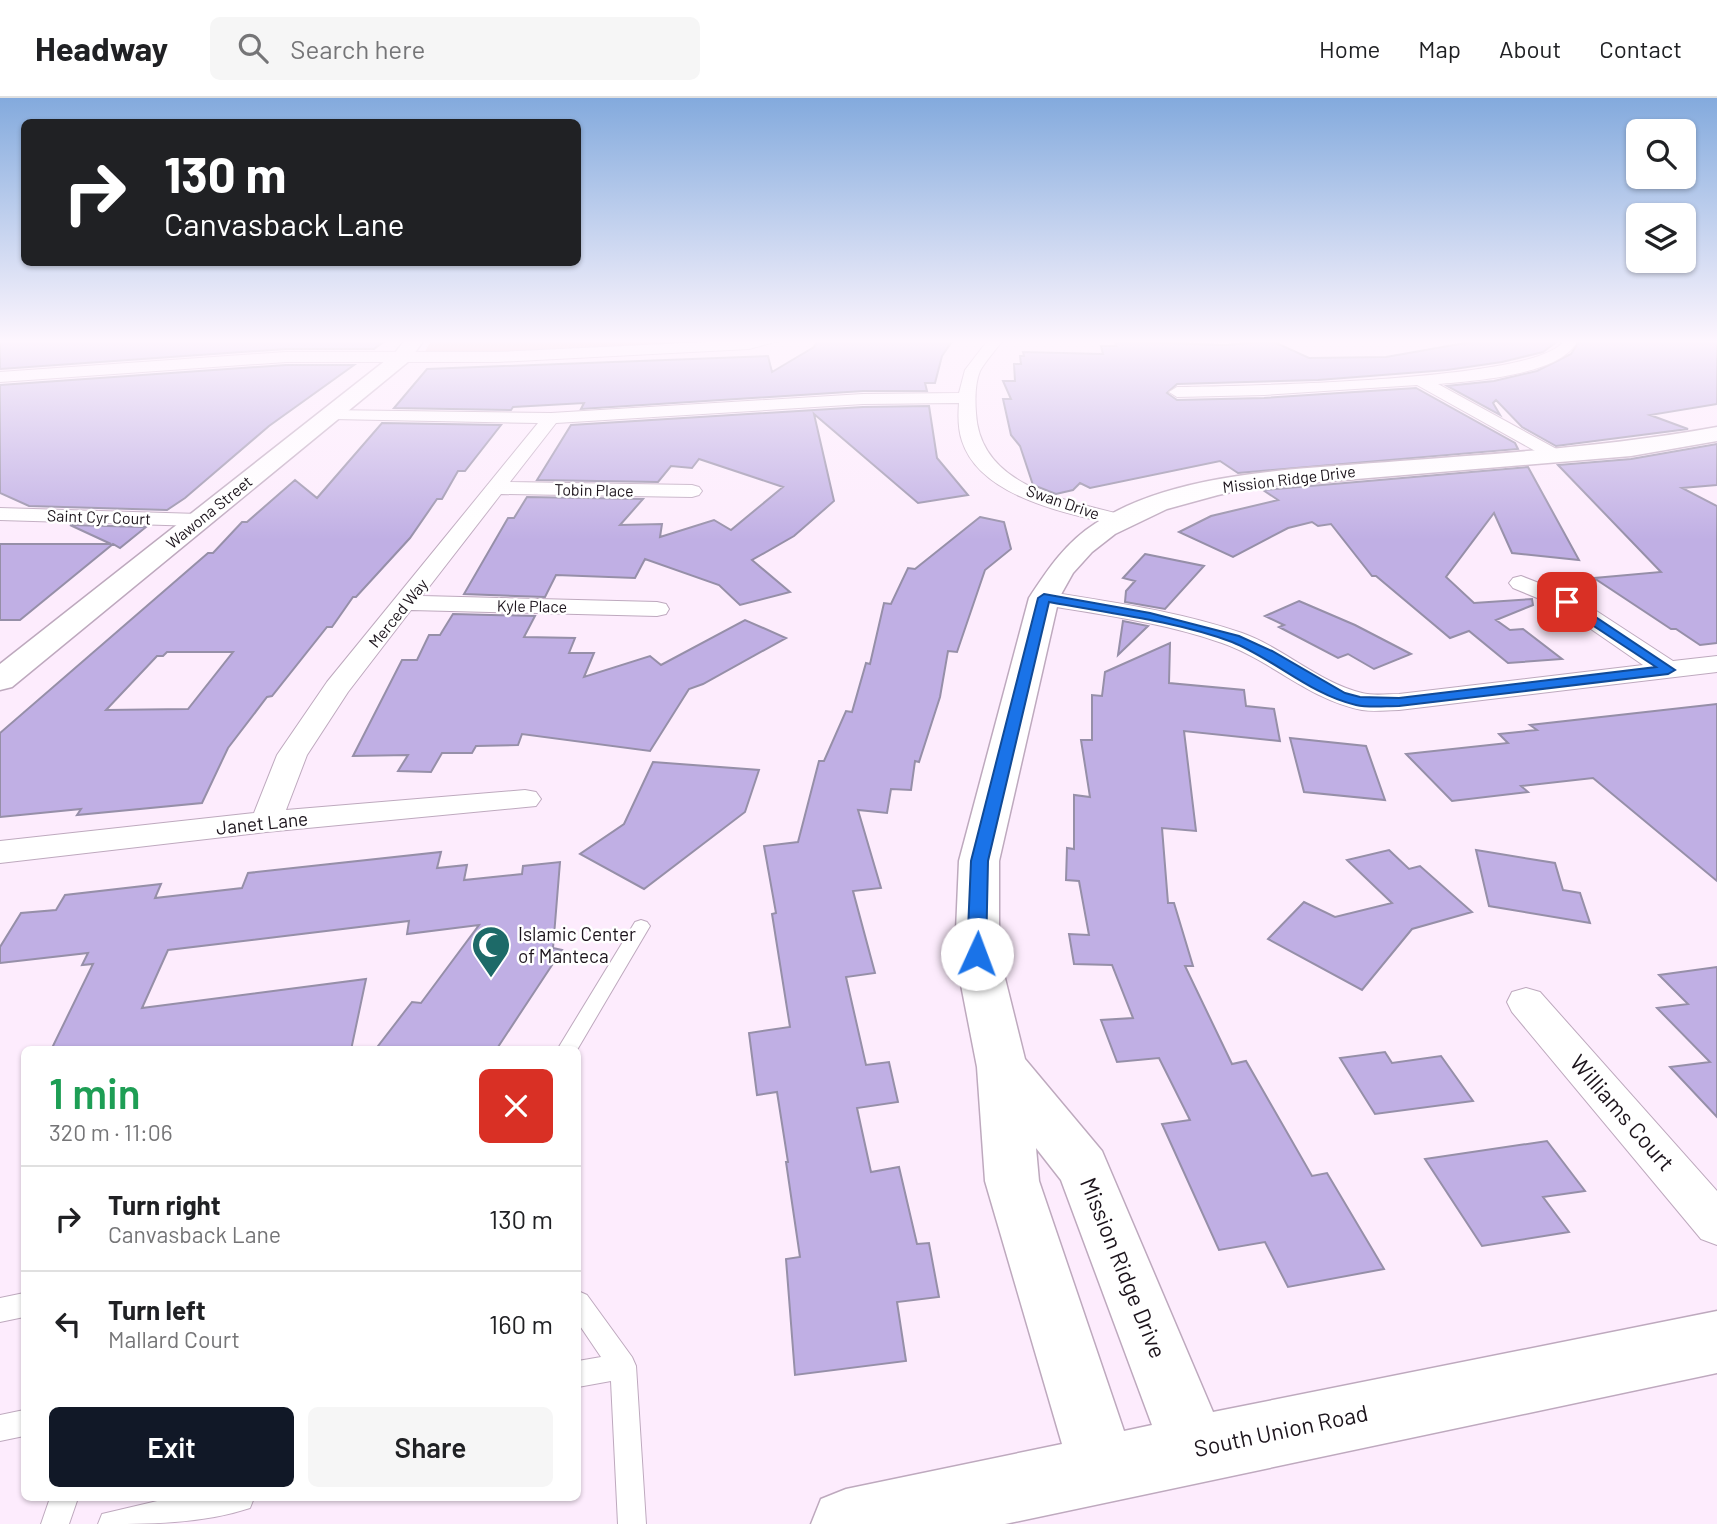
<!DOCTYPE html>
<html lang="en">
<head>
<meta charset="utf-8">
<style>
	:root { --surface:#fff; --page:#f6f6f6; --text:#202124; --muted:#757577; --line:#e0e0e0; --accent:#111827 }
	body { margin:0; font-family:Barlow,sans-serif; background:var(--page); color:var(--text); height:100vh; display:flex; flex-direction:column; font-size:26px; white-space:nowrap }
	* { box-sizing:border-box; margin:0 }
	p { font-size:23px; color:var(--muted) }
	.icon { flex:none; width:38px; height:38px; fill:none; stroke:currentColor; stroke-width:2; stroke-linecap:round; stroke-linejoin:round }
	.map { position:relative; flex:1; overflow:hidden }
	.side { position:absolute; left:21px; top:948px; width:560px; height:455px; display:flex; flex-direction:column; background:var(--surface); border-radius:10px; box-shadow:0 2px 5px #0004 }
	.side>* { flex:none }
	.hud { position:absolute; left:21px; top:21px; width:560px; height:147px; border-radius:10px; box-shadow:0 2px 5px #0004; background:#202124; color:#fff; overflow:hidden }
	.fabs { position:absolute; left:1626px; top:21px; display:grid; gap:14px }
	.fabs a { display:grid; place-items:center; width:70px; height:70px; border-radius:10px; background:var(--surface); box-shadow:0 2px 5px #0004; font-size:35px }
	.pin { position:absolute; display:grid; place-items:center; width:60px; height:60px; color:#fff; margin:-30px; border-radius:14px; box-shadow:0 4px 10px #0006 }
	.me { position:absolute; width:77px; margin:-38px; rotate:2deg; stroke-linejoin:round; filter:drop-shadow(0 0 5px #0008) }
	.turn { display:flex; align-items:center; gap:24px; height:147px; padding:0 28px; font-size:32px }
	.turn .icon { width:91px; height:91px; stroke-width:2.5 }
	.turn b { display:block; font-size:49px; line-height:60px }
	.round { display:grid; place-items:center; flex:none; width:74px; height:74px; border-radius:10px; background:var(--page) }
	.overview { display:flex; align-items:center; justify-content:space-between; height:119px; padding:0 28px }
	h1 { font-size:42px; font-weight:600; line-height:52px; color:#1e9e55 }
	.action { display:flex; gap:14px; margin-top:auto; padding:14px 28px }
	.action a { flex:1; height:80px; border-radius:10px; background:var(--accent); color:#fff; font-size:28px; font-weight:600; line-height:80px; text-align:center }
	.action a+a { background:var(--page); color:var(--text) }
	ul { padding:0; list-style:none }
	li { display:flex; align-items:center; gap:21px; height:105px; padding:0 28px; border-top:2px solid var(--line) }
	li div { flex:1 }
	li b { display:block; font-size:26px }
	li em { font-style:normal }
	header { display:flex; align-items:center; gap:42px; box-sizing:border-box; height:98px; padding:0 35px; background:var(--surface); border-bottom:2px solid var(--line) }
	header strong { font-size:33px }
	nav { display:flex; gap:38px; margin-inline-start:auto; font-size:24px }
	.search { width:490px; height:63px; background:var(--page); display:flex; align-items:center; gap:18px; box-sizing:border-box; padding:0 24px; border-radius:10px; color:var(--muted); font-size:26px }
	.map>svg:first-child { display:block }
	.green { fill:#e2b3b3 }
	.building { fill:#c0afe4; stroke:#968fa8; stroke-width:2; fill-rule:evenodd }
	.lines { fill:none; stroke-linecap:round; stroke-linejoin:round }
	.service-casing { stroke:#bea9be; stroke-width:2 }
	.minor-casing { stroke:#bea9be; stroke-width:2 }
	.tertiary-casing { stroke:#bea9be; stroke-width:3 }
	.service { fill:#fff; fill-rule:evenodd }
	.minor { fill:#fff; fill-rule:evenodd }
	.tertiary { fill:#fff; fill-rule:evenodd }
	.route { fill:#1a73e8; stroke:#114b97; stroke-width:2 }
	.labels { text-anchor:middle; stroke-width:5; stroke-linejoin:round; paint-order:stroke }
	.far-street-label { font-size:16px; fill:#1c141c; stroke:#fff }
	.street-label { font-size:19px; fill:#1c141c; stroke:#fff }
	.poi-label { font-size:19px; fill:#1c141c; stroke:#fff; text-anchor:start }
	.near-street-label { font-size:23px; fill:#1c141c; stroke:#fff }
</style>
</head>
<body>
<header>
<strong>Headway</strong>
<div class="search"><svg class="icon" aria-label="search" viewBox="0 0 24 24"><circle cx="10" cy="10" r="6"/><path d="M15 15l6 6"/></svg>Search here</div>
<nav><a>Home</a><a>Map</a><a>About</a><a>Contact</a></nav>
</header>
<div class="map">
<svg width="1717" height="1426" viewBox="0 0 1717 1426">
	<rect width="100%" height="100%" fill="#fdecfd"/>
	<!-- green -->
	<path class="green" d="M432,242H691L692,247L478,256L424,255Z"/>
	<!-- building -->
	<path class="building" d="M0,242H386L374,251H286L0,271Z
		M818,242H953L942,258L935,285H925L927,293H863L581,311L584,305L513,309L511,312L394,310L427,271L768,258L772,274L814,249Z
		M1482,242H1559L1543,254L1502,264L1447,272L1318,282L1177,286L1167,295L1177,302L1264,300L1416,290L1515,345L1518,351L1238,375L1220,363L1090,390L1080,385L1073,392L1056,396L1033,387L1020,348L1011,337L1003,301H1011L1003,283H1015L1014,266H1021L1020,258H1024L1023,254L1103,256L1101,248H1116L1115,243L1225,247L1272,243L1309,260L1386,259Z
		M1580,242H1717V306L1650,317L1688,331L1556,348L1522,329L1496,302L1493,305L1500,317L1447,288L1494,283L1537,273L1571,256Z
		M286,267H354L269,328L185,400L167,412L29,408L0,395V287Z
		M929,308L937,360L968,397L918,405L814,316L834,403L794,438L752,462L790,494L740,507L719,487L645,461L635,480L556,477L545,499L464,496L508,420H514L527,399L643,401L620,427L662,426L660,439L714,422L731,432L783,389L699,361L692,370L671,368L658,384L537,382L571,327L863,309Z
		M382,325L501,327L465,373H458L442,401H437L410,440L356,499H353L332,529H327L272,598L267,599L228,650L202,705L77,717L81,711L0,719V635L208,455H213L242,424H247L295,382L317,400ZM167,554H233L188,611L106,612L157,558H163Z
		M1717,346V387L1682,390L1717,408V545L1700,547L1676,531H1671L1594,480L1661,474L1558,367L1631,361Z
		M1528,369L1579,462L1512,455L1494,415L1446,479L1474,505L1532,501L1533,507L1496,522L1510,532L1523,531L1562,561L1508,565L1469,533L1450,540L1376,478H1372L1331,426L1318,428L1312,424L1288,430L1233,459L1179,434L1211,418L1278,402L1263,392Z
		M980,419L1004,424L1011,451L985,472L957,554L948,553L940,599L919,664L915,663L911,692L891,691L887,715L858,712L881,790L853,793L875,875L846,879L866,967L889,964L898,1004L857,1010L871,1074L899,1069L917,1146L929,1145L939,1199L897,1204L906,1263L795,1277L786,1161L800,1159L786,1064H788L777,994L757,997L749,935L790,929L772,816L776,815L764,748L798,744L819,663H824L846,613L852,614L866,565L870,566L884,505L891,506L908,470L915,471Z
		M70,427L146,429L120,450L113,446L20,522H0V446H111Z
		M1145,456L1204,468L1165,511L1125,504L1126,493L1135,483L1123,480Z
		M1299,503L1355,527L1411,556L1374,571L1348,556L1338,560L1279,529L1284,527L1265,518Z
		M453,516L535,518L524,539L575,540L569,555H594L584,579L650,558L661,567L745,522L786,540L703,586L689,591L650,653L522,636L518,647L476,648L472,655H442L431,674L398,673L408,657L353,658L402,562H417L429,537H440Z
		M1123,523L1148,528L1118,557Z
		M1170,545L1169,585L1244,592L1246,608L1274,611L1280,643L1184,633L1196,733L1162,730L1168,805H1174L1193,868H1185L1232,966L1246,963L1312,1078L1327,1075L1384,1171L1288,1189L1265,1144L1219,1152L1162,1026L1190,1022L1159,960L1117,964L1101,922L1133,920L1112,867L1074,866L1069,836L1089,837L1079,783L1066,782L1067,750L1074,751V697L1090,699L1081,642H1092V597L1102,598L1105,574Z
		M1717,606V783L1593,680L1521,688L1528,694L1452,703L1406,656L1508,645L1499,636L1537,632L1530,627Z
		M1290,640L1366,648L1385,702L1304,694Z
		M653,664L759,672L745,714L644,791L580,756L624,726Z
		M1389,752L1409,771L1420,768L1472,814L1412,831L1362,892L1268,841L1304,804L1335,819L1392,805L1347,762Z
		M1476,752L1555,765L1563,792L1580,795L1590,825L1489,808Z
		M441,754L437,770L467,767L464,782L522,776L523,768L560,764L553,850L562,852L496,952H375L412,904L421,905L479,827L407,836L409,823L168,852L142,910L366,881L351,952H51L93,866L82,867L88,855L0,865V849L21,815L56,812L65,797L161,786L155,800L242,790L248,775Z
		M1717,869V1019L1670,969L1710,964L1657,910L1688,906L1659,877Z
		M1385,954L1392,965L1441,958L1473,1003L1375,1016L1340,960Z
		M1547,1043L1585,1093L1543,1099L1569,1134L1482,1148L1425,1061Z"/>
	<g class="lines">
		<defs>
			<path id="service" d="M641,822L647,824L650,828L577,952H557L635,824Z
				M578,1193L587,1197L632,1259L636,1268L646,1426H618L611,1283L578,1289V1263L601,1259L578,1225Z
				M24,1195V1219L0,1224V1200Z
				M24,1312V1338L0,1343V1317Z
				M50,1400H78L69,1426H41Z
				M170,1400H254L250,1410C202,1426 148,1426 98,1426L102,1416Z"/>
			<path id="minor" d="M750,242H782L749,251L497,264H286L0,284V274L286,254H497Z
				M988,242H1003C996,252 986,262 980,273C975,285 975,302 976,315C980,389 1066,402 1123,417L1126,421L1123,425L1116,427C1066,415 980,399 962,343C958,331 958,317 959,305L863,306L556,325L510,384L692,387L699,389L702,393L699,397L692,399L501,396L422,498L657,504L666,506L669,511L666,516L657,518L411,512L348,594L307,657L286,712L525,692L536,694L541,701L536,708L266,734L0,765V743L254,715L277,657L327,584L538,325L332,321L323,316L326,312L551,315L863,296L959,295L965,272Z
				M1564,242H1578C1563,277 1473,283 1438,286L1562,354L1564,358L1562,362L1555,364L1417,287L1264,297L1177,299L1169,294L1177,289C1232,288 1544,284 1564,242Z
				M0,410L199,416L206,418L209,422L206,426L199,428L0,422Z
				M1521,478L1575,499L1673,563L1717,558V574L1399,612C1387,612 1374,614 1362,612C1309,602 1271,562 1222,545C1165,525 1104,517 1044,507L1036,505L1032,500L1036,495L1044,493C1110,504 1179,513 1242,535C1284,550 1318,584 1362,595C1374,598 1387,596 1399,596L1643,567L1559,509L1513,490L1509,485L1513,480Z
				M1526,890L1540,894L1717,1093V1147L1701,1141L1512,914L1507,904L1512,894Z"/>
			<path id="tertiary" d="M405,242H424L409,263L12,589L0,592V566L395,255Z
				M1717,329V343L1631,358L1250,390L1218,397L1167,411L1115,436L1092,454L1073,475L1059,500L999,763V856L1025,961L1102,1053L1213,1314L1717,1213V1275L1005,1426H811L821,1401L846,1391L1062,1346L985,1083L977,969L955,856L959,763L1029,500C1048,471 1066,444 1096,425C1176,372 1307,371 1400,363C1506,355 1612,348 1717,329ZM1036,1050L1061,1082L1152,1327L1124,1333L1039,1083Z"/>
		</defs>
		<!-- service casing -->
		<use href="#service" class="service-casing"/>
		<!-- minor casing -->
		<use href="#minor" class="minor-casing"/>
		<!-- tertiary casing -->
		<use href="#tertiary" class="tertiary-casing"/>
		<!-- service -->
		<use href="#service" class="service"/>
		<!-- minor -->
		<use href="#minor" class="minor"/>
		<!-- tertiary -->
		<use href="#tertiary" class="tertiary"/>
	</g>
	<!-- sky -->
	<linearGradient id="sky" x2="0" y2="1"><stop stop-color="#83aadd"/><stop offset="0.55" stop-color="#fef6fe"/><stop offset="1" stop-color="#fef6fe" stop-opacity="0"/></linearGradient>
	<rect width="1717" height="442" fill="url(#sky)"/>
	<!-- route -->
	<path class="route" d="M1044,496L1150,515L1239,538L1272,553L1345,595L1360,599L1399,600L1656,569L1562,507L1561,504L1567,500L1675,572L1668,576L1399,608C1385,608 1369,610 1356,607C1311,597 1274,561 1232,544C1175,523 1108,515 1049,504L988,763L986,856L983,861H970L967,856L971,763L1038,500Z"/>
	<!-- icons -->
	<defs>
		<symbol id="mosque-pin" viewBox="-11 -11 22 30"><path d="M0 17L-7.5 6A9.5 9.5 0 1 1 7.5 6Z" fill="#1d6a68" stroke="#fff"/><path d="M3.5-4.9A6 6 0 1 0 3.5 4.9A5 5 0 1 1 3.5-4.9Z" fill="#fff"/></symbol>
	</defs>
	<g fill-rule="evenodd">
		<use href="#mosque-pin" x="469" y="825" width="44" height="60"/>
	</g>
	<g class="labels">
		<!-- far-street labels -->
		<g class="far-street-label">
			<text transform="translate(1289 381) rotate(-7)" y="6">Mission Ridge Drive</text>
			<text transform="translate(594 392) rotate(1)" y="6">Tobin Place</text>
			<text transform="translate(1063 404) rotate(19)" y="6">Swan Drive</text>
			<text transform="translate(209 414) rotate(-39)" y="6">Wawona Street</text>
			<text transform="translate(99 419) rotate(2)" y="6">Saint Cyr Court</text>
			<text transform="translate(532 508) rotate(1)" y="6">Kyle Place</text>
			<text transform="translate(398 515) rotate(-51)" y="6">Merced Way</text>
		</g>
		<!-- street labels -->
		<g class="street-label">
			<text transform="translate(262 725) rotate(-6)" y="7">Janet Lane</text>
		</g>
		<!-- poi labels -->
		<g class="poi-label">
			<text x="518" y="843">Islamic Center<tspan x="518" dy="22">of Manteca</tspan></text>
		</g>
		<!-- near-street labels -->
		<g class="near-street-label">
			<text transform="translate(1622 1015) rotate(49)" y="8">Williams Court</text>
			<text transform="translate(1123 1170) rotate(68)" y="8">Mission Ridge Drive</text>
			<text transform="translate(1281 1333) rotate(-12)" y="8">South Union Road</text>
		</g>
	</g>
</svg>
<div class="fabs">
<a><svg class="icon" aria-label="search" viewBox="0 0 24 24"><circle cx="10" cy="10" r="6"/><path d="M15 15l6 6"/></svg></a>
<a><svg class="icon" aria-label="layers" viewBox="0 0 24 24"><path d="M12 4l9 5-9 5-9-5zM3 14l9 5 9-5"/></svg></a>
</div>
<div class="pin" style="left:1567px;top:504px;background:#d93025"><svg class="icon" aria-label="arrive" viewBox="0 0 24 24"><path d="M6 21V4h12l-3 4 3 4H6"/></svg></div>
<svg class="me" style="left:977px;top:856px" viewBox="-20 -20 40 40"><circle r="19" fill="#fff"/><path d="M0-13L10 11 0 6-10 11z" fill="#1a73e8"/></svg>
<div class="hud">
<div class="turn"><svg class="icon" aria-label="right" viewBox="0 0 24 24"><path d="M7 20v-9h11M14 6l5 5-5 5"/></svg><div><b>130 m</b>Canvasback Lane</div></div>
</div>
<section class="side">
<div class="overview"><div><h1>1 min</h1><p>320 m · 11:06</p></div><a class="round" style="background:#d93025;color:#fff"><svg class="icon" aria-label="close" viewBox="0 0 24 24"><path d="M6 6l12 12M18 6L6 18"/></svg></a></div>
<ul>
<li><svg class="icon" aria-label="right" viewBox="0 0 24 24"><path d="M7 20v-9h11M14 6l5 5-5 5"/></svg><div><b>Turn right</b><p>Canvasback Lane</p></div><em>130 m</em></li>
<li><svg class="icon" aria-label="left" viewBox="0 0 24 24"><path d="M17 20v-9H6M10 6l-5 5 5 5"/></svg><div><b>Turn left</b><p>Mallard Court</p></div><em>160 m</em></li>
</ul>
<div class="action"><a>Exit</a><a>Share</a></div>
</section>
</div>
</body>
</html>
